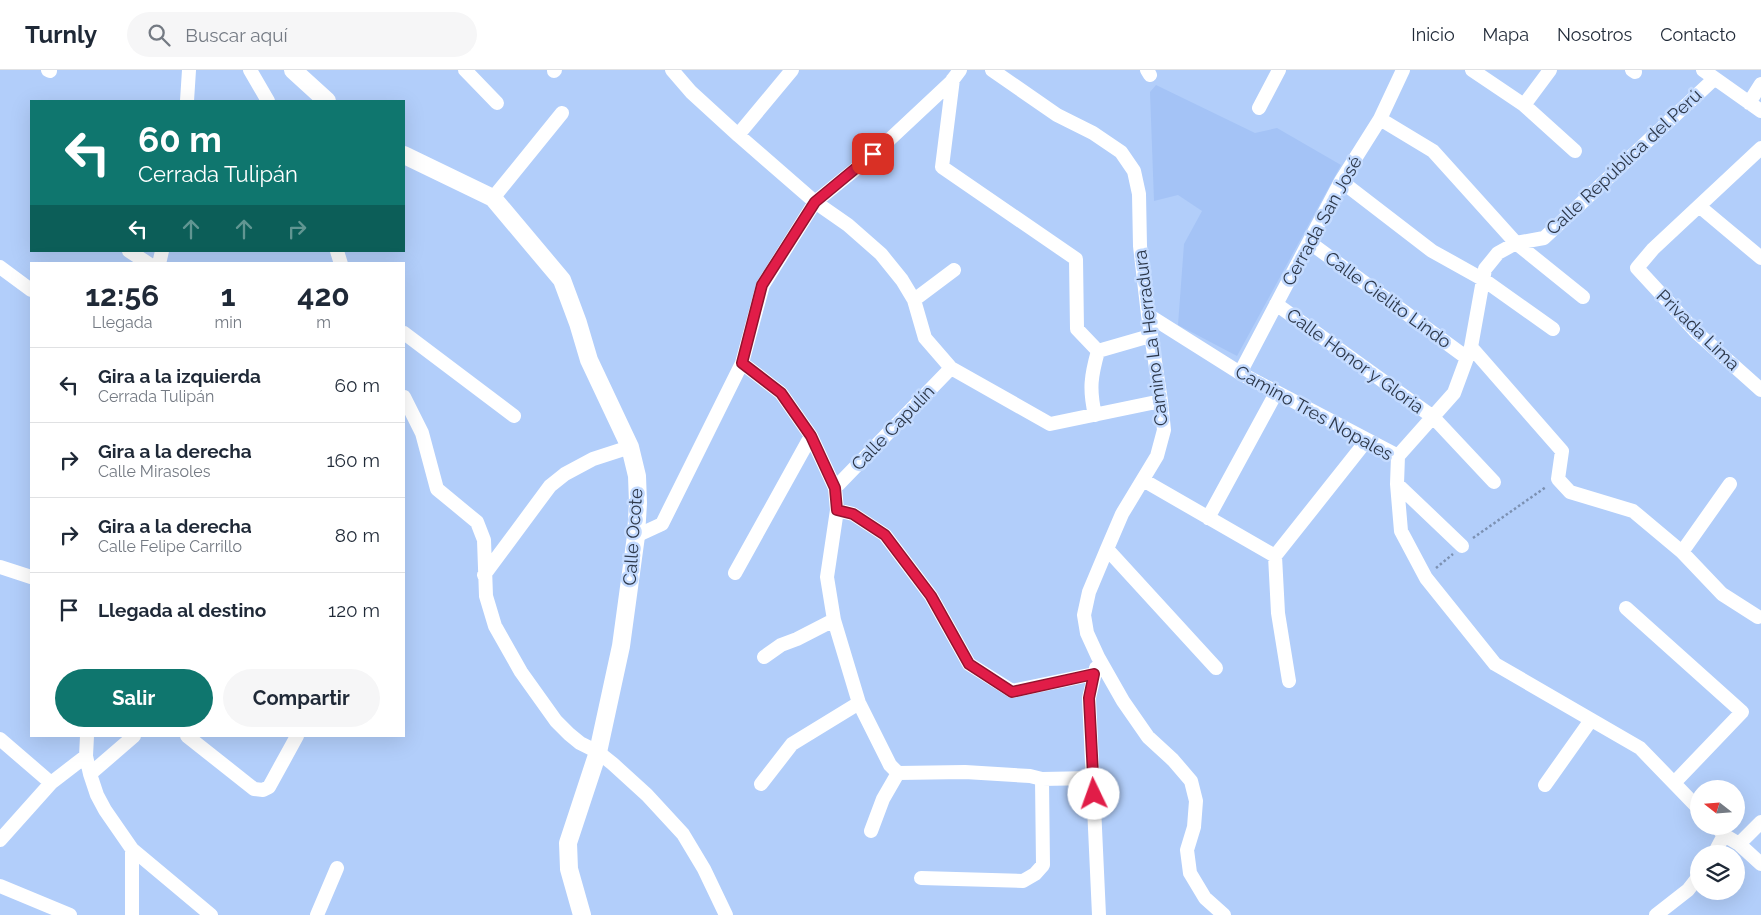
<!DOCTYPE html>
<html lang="es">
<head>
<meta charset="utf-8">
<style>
	:root { --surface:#fff; --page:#f6f6f7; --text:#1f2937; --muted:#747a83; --line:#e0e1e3; --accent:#0f766e }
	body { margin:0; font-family:Raleway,sans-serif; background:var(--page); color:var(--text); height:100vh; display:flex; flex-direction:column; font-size:19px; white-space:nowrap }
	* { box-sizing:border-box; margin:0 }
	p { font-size:16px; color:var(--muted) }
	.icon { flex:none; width:28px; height:28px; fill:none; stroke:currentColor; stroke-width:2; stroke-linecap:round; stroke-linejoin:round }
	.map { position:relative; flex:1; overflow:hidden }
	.side { position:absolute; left:30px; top:192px; width:375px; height:475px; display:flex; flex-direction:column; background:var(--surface); border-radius:0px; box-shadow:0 5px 20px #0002 }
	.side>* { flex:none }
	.hud { position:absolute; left:30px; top:30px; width:375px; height:152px; border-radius:0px; box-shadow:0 5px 20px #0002; background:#0f766e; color:#fff; overflow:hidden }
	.needle { width:32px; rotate:287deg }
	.buttons { position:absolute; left:1690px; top:710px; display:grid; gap:10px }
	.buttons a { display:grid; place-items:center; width:55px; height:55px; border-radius:50%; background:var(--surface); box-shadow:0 5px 20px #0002; font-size:25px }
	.pin { position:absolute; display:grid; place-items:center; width:42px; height:42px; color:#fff; margin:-21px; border-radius:10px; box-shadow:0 2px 8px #0006 }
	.me { position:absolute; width:55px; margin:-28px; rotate:357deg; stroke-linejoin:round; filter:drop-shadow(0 0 4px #0008) }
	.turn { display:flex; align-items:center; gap:18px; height:105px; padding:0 25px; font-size:22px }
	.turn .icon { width:65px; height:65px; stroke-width:2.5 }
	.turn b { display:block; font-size:35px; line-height:42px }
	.lanes { display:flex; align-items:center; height:48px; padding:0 25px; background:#0003; justify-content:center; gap:25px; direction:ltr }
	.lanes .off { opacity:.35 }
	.eta { display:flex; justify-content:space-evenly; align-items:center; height:85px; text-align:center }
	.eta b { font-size:30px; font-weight:700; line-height:35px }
	.button { display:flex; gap:10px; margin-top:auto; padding:10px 25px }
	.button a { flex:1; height:58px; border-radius:30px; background:var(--accent); color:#fff; font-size:20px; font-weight:700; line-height:58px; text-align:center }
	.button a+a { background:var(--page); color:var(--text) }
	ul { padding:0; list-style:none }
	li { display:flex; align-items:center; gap:15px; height:75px; padding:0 25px; border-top:1px solid var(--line) }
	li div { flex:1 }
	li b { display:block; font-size:19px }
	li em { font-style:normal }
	header { display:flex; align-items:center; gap:30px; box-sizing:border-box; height:70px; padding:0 25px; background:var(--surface); border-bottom:1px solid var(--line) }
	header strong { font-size:24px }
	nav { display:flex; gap:28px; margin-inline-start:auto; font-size:18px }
	.search { width:350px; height:45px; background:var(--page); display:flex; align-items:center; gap:12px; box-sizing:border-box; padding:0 18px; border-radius:28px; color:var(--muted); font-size:19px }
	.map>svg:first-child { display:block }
	.built { fill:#a4c3f6 }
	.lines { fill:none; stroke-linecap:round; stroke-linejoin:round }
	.path { stroke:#7c91b2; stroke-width:2.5; stroke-dasharray:2.5 2.5; stroke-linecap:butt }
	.minor { stroke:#fff; stroke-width:14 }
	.tertiary { stroke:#fff; stroke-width:18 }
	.route-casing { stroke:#92132f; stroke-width:12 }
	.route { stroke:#e11d48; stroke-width:9 }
	.labels { text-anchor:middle; stroke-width:5; stroke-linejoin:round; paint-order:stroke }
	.street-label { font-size:18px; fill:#2d384a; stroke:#c4dbff }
</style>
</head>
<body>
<header>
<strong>Turnly</strong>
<div class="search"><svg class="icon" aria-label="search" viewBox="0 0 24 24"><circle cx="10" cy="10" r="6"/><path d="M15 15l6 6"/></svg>Buscar aquí</div>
<nav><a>Inicio</a><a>Mapa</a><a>Nosotros</a><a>Contacto</a></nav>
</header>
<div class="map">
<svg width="1761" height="845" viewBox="0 0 1761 845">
	<rect width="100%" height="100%" fill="#b2cefa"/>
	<!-- built -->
	<path class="built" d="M1156,15L1255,63L1277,58L1341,95L1237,286L1178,255L1184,174L1202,141L1178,125L1154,131L1150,22Z"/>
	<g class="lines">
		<!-- path -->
		<path class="path" d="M1473,468L1546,417
			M1436,498L1453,484"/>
		<!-- minor -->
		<path class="minor" d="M48,0L50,1
			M250,0L268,31
			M465,0L497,33
			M672,0L691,22L738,65L815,132L848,155L881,184L902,210L914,230L925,268L951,298L1050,354L1161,331
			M992,0L1057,45L1093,63L1121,82L1134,101L1139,124L1140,176L1148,245L1161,331L1164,360L1157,386L1122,444L1107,479L1089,522L1084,545L1087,563L1098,587L1123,631L1148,667L1173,690L1191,711L1196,731L1194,757L1187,780L1190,803L1205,828L1224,845
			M1147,0L1150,5
			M1472,0L1524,35L1575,81
			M1632,0L1635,2
			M1703,0L1761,41
			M554,1L555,0
			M953,9L942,97L1076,189L1077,259L1098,281
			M187,31L189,0
			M1749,33L1761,14
			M1524,35L1550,0
			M1259,38L1279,0
			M1380,49L1433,81L1516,173L1583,227
			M738,65L792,0
			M1761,78L1653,179L1637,198L1696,262L1761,320
			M1341,111L1432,181L1484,210L1553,259
			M493,128L562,43
			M1699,136L1761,188
			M1309,172L1467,288
			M129,181L149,194
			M337,181L341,194
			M159,194L162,181
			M0,197L31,220
			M914,230L954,200
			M1276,234L1433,347L1494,412
			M1148,245L1240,303L1398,386L1397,414L1401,461L1426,508L1495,594L1640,678L1699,739
			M404,263L514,346
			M1471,277L1562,381L1558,409L1570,422L1633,441L1682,482L1722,524L1758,547
			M742,293L781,323L811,366L835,418L837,440L827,507L834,550L859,633L890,695L898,703L965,702L1030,706L1042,709L1093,708
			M1240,303L1341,111L1380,49L1403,0
			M404,327L422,363L437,419L477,452L484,470L486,526L495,556L521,602L556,651L569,664L580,673L598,682L613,694L647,725L683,764L704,799L726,845
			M1095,345C1089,319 1091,306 1098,281L1150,266
			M1398,386L1454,323L1471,277L1485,199L1498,183L1516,173L1544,168L1714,9
			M1143,410L1275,486
			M1397,414L1462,476
			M835,418L951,298
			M837,440L853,444L885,465L931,526L969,594L1012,621L1094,604
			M1208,448L1276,323
			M636,466L662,454L742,293L763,215L815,132L873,85L951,12L960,0
			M1107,479L1216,598
			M1682,482L1730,414
			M1275,486L1367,370
			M1275,486L1278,543L1289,611
			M0,497L31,507
			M735,503L811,366
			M484,505L550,416L565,404L593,389L630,377
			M1626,538L1742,642L1674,713
			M764,587L781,575L797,569L834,550
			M1096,598L1089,628L1099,845
			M87,666L86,686L90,704L97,725L105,740L132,779L211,845
			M187,666L254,719L263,720L269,717L297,666
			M0,669L51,713
			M90,704L134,666
			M761,714L792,674L859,633
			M1545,715L1591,650
			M1716,756L1724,765L1739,774L1761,794
			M871,761L883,729L898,703
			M0,770L51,713L86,686
			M1739,774L1761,752
			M132,779V845
			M1714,784L1724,765
			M921,808L1023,811L1035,804L1043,795L1042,709
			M0,816L70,845
			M317,845L337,798
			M1656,845L1688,820L1699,806"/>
		<!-- tertiary -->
		<path class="tertiary" d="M293,0L327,31
			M404,85L493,128L562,210L578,253L589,290L630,377L637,406L638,433L636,466L621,576L598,682L568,773L569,799L582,845"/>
	</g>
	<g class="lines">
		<defs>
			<path id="route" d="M873,84L815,132L762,215L742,293L781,323L811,366L835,418L837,440L853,444L885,465L931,526L969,594L1012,622L1094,604L1089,628L1094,724"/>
		</defs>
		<!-- route casing -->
		<use href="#route" class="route-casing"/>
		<!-- route -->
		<use href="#route" class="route"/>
	</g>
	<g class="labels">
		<!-- street labels -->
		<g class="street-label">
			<text transform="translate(1624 92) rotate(-43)" y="6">Calle República del Perú</text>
			<text transform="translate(1322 151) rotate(-61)" y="6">Cerrada San José</text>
			<text transform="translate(1388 230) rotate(36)" y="6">Calle Cielito Lindo</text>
			<text transform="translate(1698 260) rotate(44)" y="6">Privada Lima</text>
			<text transform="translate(1151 268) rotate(-97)" y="6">Camino La Herradura</text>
			<text transform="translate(1355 291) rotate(36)" y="6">Calle Honor y Gloria</text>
			<text transform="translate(1314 343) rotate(29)" y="6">Camino Tres Nopales</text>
			<text transform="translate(893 358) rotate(-46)" y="6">Calle Capulín</text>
			<text transform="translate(633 467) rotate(-86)" y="6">Calle Ocote</text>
		</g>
	</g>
</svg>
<div class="buttons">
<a><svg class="needle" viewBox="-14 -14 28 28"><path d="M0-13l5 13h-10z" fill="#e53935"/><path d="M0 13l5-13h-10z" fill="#747a83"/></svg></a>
<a><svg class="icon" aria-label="layers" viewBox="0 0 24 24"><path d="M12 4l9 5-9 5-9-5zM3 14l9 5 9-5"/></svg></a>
</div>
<div class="pin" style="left:873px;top:84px;background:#d93025"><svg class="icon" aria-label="arrive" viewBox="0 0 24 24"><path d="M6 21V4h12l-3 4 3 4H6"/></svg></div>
<svg class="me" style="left:1094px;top:724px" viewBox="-20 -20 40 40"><circle r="19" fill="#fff"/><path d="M0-13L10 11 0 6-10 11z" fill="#e11d48"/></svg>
<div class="hud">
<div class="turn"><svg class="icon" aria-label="left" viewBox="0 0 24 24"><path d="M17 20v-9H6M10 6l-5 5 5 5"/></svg><div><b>60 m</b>Cerrada Tulipán</div></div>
<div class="lanes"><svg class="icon" aria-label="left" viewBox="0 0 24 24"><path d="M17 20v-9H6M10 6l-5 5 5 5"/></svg><svg class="icon off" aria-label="ahead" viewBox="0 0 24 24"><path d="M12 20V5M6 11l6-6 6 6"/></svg><svg class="icon off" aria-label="ahead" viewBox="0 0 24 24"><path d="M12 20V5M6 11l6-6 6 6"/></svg><svg class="icon off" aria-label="right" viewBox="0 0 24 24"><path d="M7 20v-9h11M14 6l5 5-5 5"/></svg></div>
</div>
<section class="side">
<div class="eta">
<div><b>12:56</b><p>Llegada</p></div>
<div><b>1</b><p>min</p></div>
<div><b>420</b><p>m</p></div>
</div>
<ul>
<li><svg class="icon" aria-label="left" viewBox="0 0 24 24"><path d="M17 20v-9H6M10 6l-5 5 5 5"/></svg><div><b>Gira a la izquierda</b><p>Cerrada Tulipán</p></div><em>60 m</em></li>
<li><svg class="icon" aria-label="right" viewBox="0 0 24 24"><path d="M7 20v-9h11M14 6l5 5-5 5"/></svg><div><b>Gira a la derecha</b><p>Calle Mirasoles</p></div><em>160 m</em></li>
<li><svg class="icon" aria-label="right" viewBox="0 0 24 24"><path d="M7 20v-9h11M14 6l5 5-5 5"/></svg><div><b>Gira a la derecha</b><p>Calle Felipe Carrillo</p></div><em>80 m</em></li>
<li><svg class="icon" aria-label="arrive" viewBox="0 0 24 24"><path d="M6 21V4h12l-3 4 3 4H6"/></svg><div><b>Llegada al destino</b></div><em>120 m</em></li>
</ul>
<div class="button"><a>Salir</a><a>Compartir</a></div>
</section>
</div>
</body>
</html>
